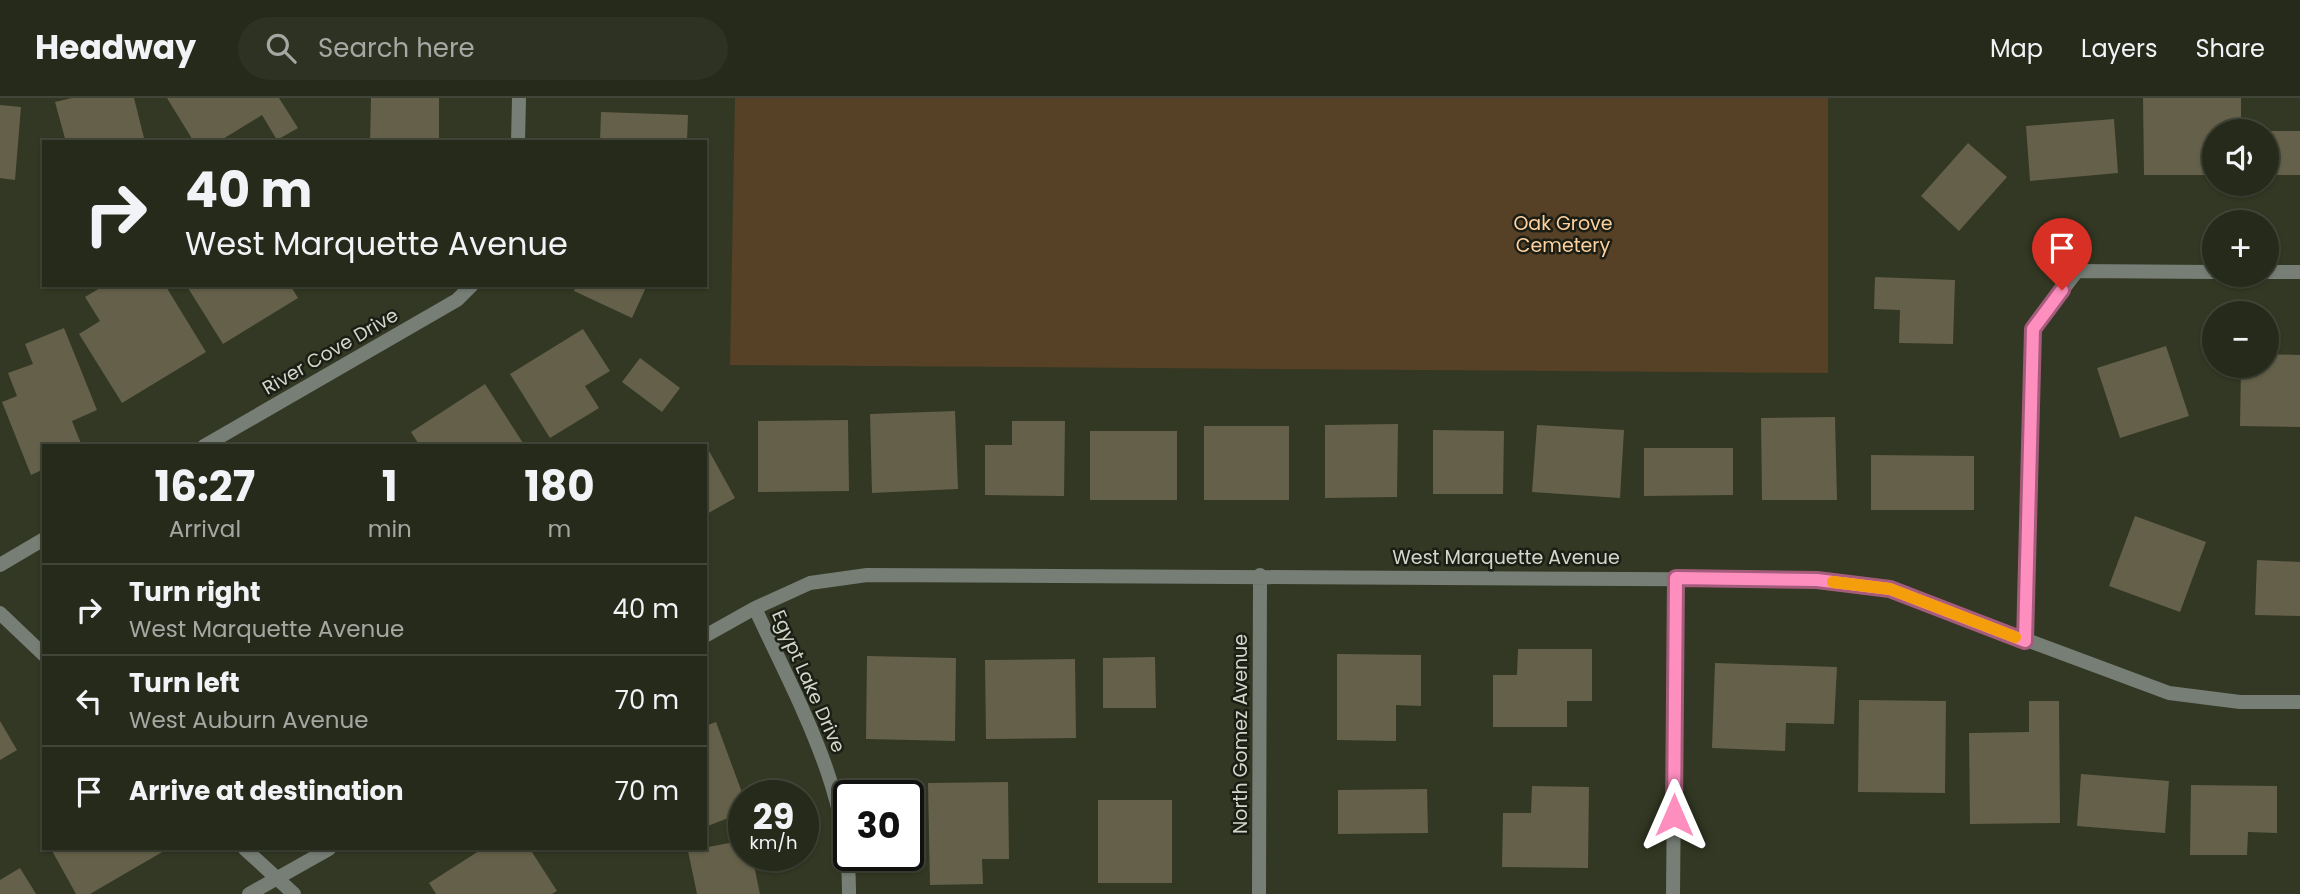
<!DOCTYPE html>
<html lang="en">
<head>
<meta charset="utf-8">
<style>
	:root { --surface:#262a1a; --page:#2e3223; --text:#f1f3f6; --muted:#a4a7a2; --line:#424639 }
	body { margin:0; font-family:Poppins,sans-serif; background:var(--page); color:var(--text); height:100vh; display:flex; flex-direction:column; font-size:26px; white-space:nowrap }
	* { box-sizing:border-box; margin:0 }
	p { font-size:23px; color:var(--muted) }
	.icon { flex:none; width:38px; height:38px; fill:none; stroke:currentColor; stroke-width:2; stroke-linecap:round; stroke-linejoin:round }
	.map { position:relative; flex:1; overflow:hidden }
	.details { position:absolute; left:42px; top:346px; width:665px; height:406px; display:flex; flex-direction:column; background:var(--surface); border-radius:0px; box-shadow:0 2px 5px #0004,0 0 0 2px var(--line) }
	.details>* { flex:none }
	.hud { position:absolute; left:42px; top:42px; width:665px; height:147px; border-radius:0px; box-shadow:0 2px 5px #0004,0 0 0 2px var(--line); background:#262a1a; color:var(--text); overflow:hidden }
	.fabs { position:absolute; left:2202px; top:21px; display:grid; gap:14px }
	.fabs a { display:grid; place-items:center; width:77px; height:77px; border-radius:50%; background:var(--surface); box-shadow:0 2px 5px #0004,0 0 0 2px var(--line); font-size:35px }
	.speed { position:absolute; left:728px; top:682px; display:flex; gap:14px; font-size:35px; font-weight:700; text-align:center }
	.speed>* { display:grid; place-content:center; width:91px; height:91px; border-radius:50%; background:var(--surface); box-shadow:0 2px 5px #0004,0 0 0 2px var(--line); line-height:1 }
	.speed small { font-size:18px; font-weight:400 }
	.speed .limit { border:4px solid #111; border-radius:10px; background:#fff; color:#111 }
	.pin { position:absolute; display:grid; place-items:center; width:60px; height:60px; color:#fff; margin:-72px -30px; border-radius:50% 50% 50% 0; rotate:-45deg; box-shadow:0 0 7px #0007 }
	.pin .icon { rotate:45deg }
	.me { position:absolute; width:77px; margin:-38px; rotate:0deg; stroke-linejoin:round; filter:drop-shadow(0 0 5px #0008) }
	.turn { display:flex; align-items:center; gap:24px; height:147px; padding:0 28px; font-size:32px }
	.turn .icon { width:91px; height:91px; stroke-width:2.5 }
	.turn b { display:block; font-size:49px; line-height:60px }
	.eta { display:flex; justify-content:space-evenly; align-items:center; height:119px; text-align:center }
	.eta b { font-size:42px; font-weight:700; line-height:49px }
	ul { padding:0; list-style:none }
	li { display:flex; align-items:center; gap:21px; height:91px; padding:0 28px; border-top:2px solid var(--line) }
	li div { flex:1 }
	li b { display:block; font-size:26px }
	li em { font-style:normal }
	header { display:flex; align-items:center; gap:42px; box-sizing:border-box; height:98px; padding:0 35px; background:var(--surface); border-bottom:2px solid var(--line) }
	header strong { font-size:33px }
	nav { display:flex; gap:38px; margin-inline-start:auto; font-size:24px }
	.search { width:490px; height:63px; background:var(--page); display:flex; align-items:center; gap:18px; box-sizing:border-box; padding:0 24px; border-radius:38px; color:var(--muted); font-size:26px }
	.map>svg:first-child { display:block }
	.green { fill:#564026 }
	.building { fill:#656049 }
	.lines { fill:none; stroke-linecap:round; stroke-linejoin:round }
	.street { stroke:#767e76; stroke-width:14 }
	.route-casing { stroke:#a55c7c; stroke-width:18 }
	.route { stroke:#fe8ebe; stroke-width:12 }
	.slow { stroke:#f59e0b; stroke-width:12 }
	.labels { text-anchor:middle; stroke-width:5; stroke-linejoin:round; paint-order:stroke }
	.park-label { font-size:19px; fill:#fed19e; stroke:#1b1e15 }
	.street-label { font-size:19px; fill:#d3d7ca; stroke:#1b1e15 }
</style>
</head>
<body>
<header>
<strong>Headway</strong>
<div class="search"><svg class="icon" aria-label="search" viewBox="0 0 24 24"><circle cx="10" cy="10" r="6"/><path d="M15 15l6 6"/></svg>Search here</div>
<nav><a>Map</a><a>Layers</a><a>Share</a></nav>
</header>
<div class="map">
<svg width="2300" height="796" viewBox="0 0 2300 796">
	<rect width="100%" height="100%" fill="#323823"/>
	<!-- green -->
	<path class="green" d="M735,0H1828V275L730,267Z"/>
	<!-- building -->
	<path class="building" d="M72,0H134L145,44H66L55,4Z
		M167,0H279L298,30L277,42L262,17L218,44H194Z
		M371,0H439V44H370Z
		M2143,0H2241V33H2214V77H2144Z
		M0,7L21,9L15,82L0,80Z
		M601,14L688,17L687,44H600Z
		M2114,21L2118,75L2030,83L2026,28Z
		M2266,33H2300V77H2266Z
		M1968,45L2007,79L1959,133L1921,98Z
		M1875,179L1955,182L1953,246L1899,245L1900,212L1874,211Z
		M105,187H165L206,254L122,305L79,236L100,223L85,199Z
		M192,187H290L298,200L223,246L188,190Z
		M576,187H647L632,220L574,193Z
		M64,230L97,312L72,323L82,348H44V371L31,377L2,304L17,298L8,275L33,266L25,246Z
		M583,231L610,273L585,288L599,310L550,340L510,276Z
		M2166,248L2189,318L2120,340L2097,270Z
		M2266,256L2300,257V329L2240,328L2241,268H2266Z
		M640,260L680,290L662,314L622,284Z
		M485,286L525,348H420L411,334Z
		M955,313L958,391L872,395L870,316Z
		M1835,319L1837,402H1762L1761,320Z
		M848,322L849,393L758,394V323Z
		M1012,323H1065L1064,398L985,397V347H1012Z
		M1398,326L1397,399L1325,400V327Z
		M1537,327L1624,332L1620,400L1532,394Z
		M1204,328H1289V402H1204Z
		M1433,332L1504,333L1503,396H1433Z
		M1090,333H1177V402H1090Z
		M1644,350H1733V397L1644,398Z
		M708,351L735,400L705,417V352Z
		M1871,357L1974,358V412H1871Z
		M2135,418L2206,444L2180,514L2109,488Z
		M2257,462L2300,464V518L2255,517Z
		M1518,551H1592V603H1567V629H1493V577H1517Z
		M1337,556L1421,557V608L1396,607V643L1337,642Z
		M867,558L956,560L955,643L866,641Z
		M1155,559L1156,610H1103V560Z
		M1075,561L1076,640L986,641L985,562Z
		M1715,565L1837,569L1834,626L1786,625L1785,653L1712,650Z
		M1859,602L1946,603L1945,695L1858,694Z
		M2029,603H2059L2060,725L1970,726L1969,635L2029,634Z
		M0,623L17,652L0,662Z
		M716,624L744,700V714L705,729V628Z
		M2081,676L2169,683L2165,735L2077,728Z
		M1008,684L1009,761H982L983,786L930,787L928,685Z
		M2191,687L2277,688V735L2248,734L2247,757H2190Z
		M1532,688L1589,689L1588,770L1502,769L1503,715H1531Z
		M1427,691L1428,735L1338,736V692Z
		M1098,702H1172V785H1098Z
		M744,742V758H752L760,796H697L688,753Z
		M51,751H163L164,753L90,796H76Z
		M482,751H530L557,793L552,796H436L429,785Z
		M20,770L36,796H0V782Z"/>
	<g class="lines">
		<!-- street -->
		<path class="street" d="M518,44L519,0
			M2266,174H2300
			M204,348L457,202L472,187
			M0,467L44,441
			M755,510C797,602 850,692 849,796
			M0,515L44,557
			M705,538L755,510L810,485L867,477L1817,482L1890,491L2169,595L2240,604H2300
			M2025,543L2033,231L2077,173L2214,174
			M245,751L294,796
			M249,796L329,751
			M1259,796L1260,477
			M1673,796L1676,480"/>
	</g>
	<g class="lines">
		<defs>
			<path id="route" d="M1674,717L1676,480L1817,482L1890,491L2025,543L2033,231L2062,192"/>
		</defs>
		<!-- route casing -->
		<use href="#route" class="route-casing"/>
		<!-- route -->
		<use href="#route" class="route"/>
		<!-- slow -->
		<path class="slow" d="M1833,484L1890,491L2015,539"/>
	</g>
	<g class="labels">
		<!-- park labels -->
		<g class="park-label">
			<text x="1563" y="132">Oak Grove<tspan x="1563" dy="22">Cemetery</tspan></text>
		</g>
		<!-- street labels -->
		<g class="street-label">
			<text transform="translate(330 253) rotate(-30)" y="7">River Cove Drive</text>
			<text x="1506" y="466">West Marquette Avenue</text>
			<text transform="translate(809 583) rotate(66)" y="7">Egypt Lake Drive</text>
			<text transform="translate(1240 636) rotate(-90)" y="7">North Gomez Avenue</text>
		</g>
	</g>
</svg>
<div class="fabs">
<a><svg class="icon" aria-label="sound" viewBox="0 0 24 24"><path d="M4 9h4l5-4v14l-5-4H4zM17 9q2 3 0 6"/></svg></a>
<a>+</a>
<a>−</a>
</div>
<div class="speed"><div>29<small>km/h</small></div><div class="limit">30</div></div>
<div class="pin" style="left:2062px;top:192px;background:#d93025"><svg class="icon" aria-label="arrive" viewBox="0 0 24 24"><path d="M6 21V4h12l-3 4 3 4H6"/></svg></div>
<svg class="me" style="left:1674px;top:717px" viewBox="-20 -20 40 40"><path d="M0-17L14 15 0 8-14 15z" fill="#fe8ebe" stroke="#fff" stroke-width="4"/></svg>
<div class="hud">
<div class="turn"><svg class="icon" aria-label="right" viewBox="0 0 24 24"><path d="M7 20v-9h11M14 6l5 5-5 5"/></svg><div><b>40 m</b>West Marquette Avenue</div></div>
</div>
<section class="details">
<div class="eta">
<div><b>16:27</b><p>Arrival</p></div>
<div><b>1</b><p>min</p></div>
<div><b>180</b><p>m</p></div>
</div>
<ul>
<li><svg class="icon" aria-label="right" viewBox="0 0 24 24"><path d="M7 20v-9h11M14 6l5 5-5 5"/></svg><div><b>Turn right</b><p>West Marquette Avenue</p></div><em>40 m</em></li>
<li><svg class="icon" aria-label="left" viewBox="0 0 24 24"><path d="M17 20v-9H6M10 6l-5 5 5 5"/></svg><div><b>Turn left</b><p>West Auburn Avenue</p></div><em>70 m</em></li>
<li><svg class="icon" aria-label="arrive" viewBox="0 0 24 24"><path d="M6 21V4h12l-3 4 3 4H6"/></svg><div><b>Arrive at destination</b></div><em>70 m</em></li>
</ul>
</section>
</div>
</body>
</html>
